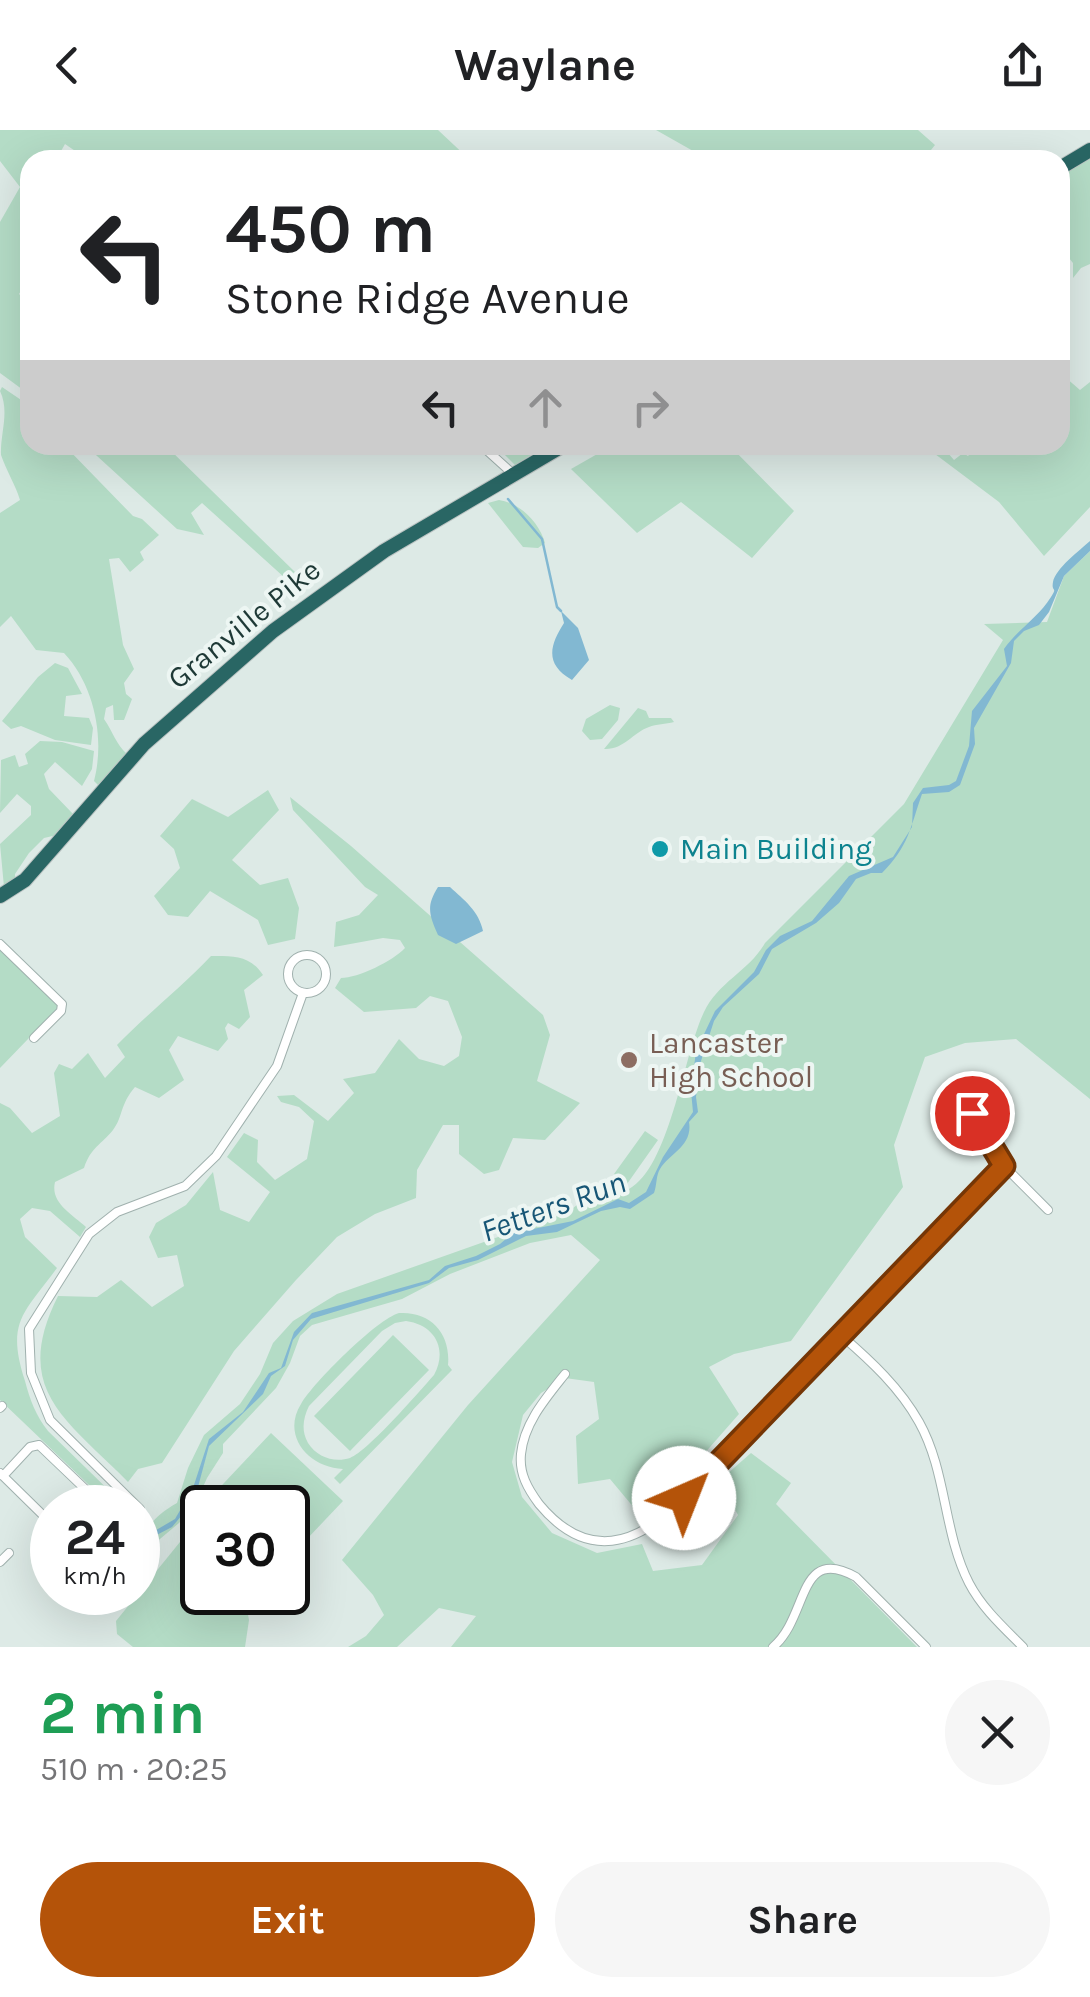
<!DOCTYPE html>
<html lang="en">
<head>
<meta charset="utf-8">
<style>
	:root { --surface:#fff; --page:#f6f6f6; --text:#202124; --muted:#757577; --accent:#b45309 }
	body { margin:0; font-family:Karla,sans-serif; background:var(--page); color:var(--text); height:100vh; display:flex; flex-direction:column; font-size:38px; white-space:nowrap }
	* { box-sizing:border-box; margin:0 }
	p { font-size:32px; color:var(--muted) }
	.icon { flex:none; width:55px; height:55px; fill:none; stroke:currentColor; stroke-width:2; stroke-linecap:round; stroke-linejoin:round }
	.map { position:relative; height:1517px; overflow:hidden }
	.sheet { display:flex; flex-direction:column; background:var(--surface); flex:1 }
	.sheet>* { flex:none }
	.hud { position:absolute; left:20px; top:20px; width:1050px; height:305px; border-radius:30px; box-shadow:0 10px 40px #0002; background:#fff; color:var(--text); overflow:hidden }
	.speed { position:absolute; left:30px; top:1355px; display:flex; gap:20px; font-size:50px; font-weight:700; text-align:center }
	.speed>* { display:grid; place-content:center; width:130px; height:130px; border-radius:50%; background:var(--surface); box-shadow:0 10px 40px #0002; line-height:1 }
	.speed small { font-size:25px; font-weight:400 }
	.speed .limit { border:5px solid #111; border-radius:15px; background:#fff; color:#111 }
	.pin { position:absolute; display:grid; place-items:center; width:85px; height:85px; color:#fff; margin:-42px; border:5px solid #fff; border-radius:50%; box-shadow:0 2px 10px #0007 }
	.me { position:absolute; width:110px; margin:-55px; rotate:44deg; stroke-linejoin:round; filter:drop-shadow(0 0 8px #0008) }
	.turn { display:flex; align-items:center; gap:35px; height:210px; padding:0 40px; font-size:45px }
	.turn .icon { width:130px; height:130px; stroke-width:2.5 }
	.turn b { display:block; font-size:70px; line-height:85px }
	.lanes { display:flex; align-items:center; height:95px; padding:0 40px; background:#0003; justify-content:center; gap:50px; direction:ltr }
	.lanes .off { opacity:.35 }
	.round { display:grid; place-items:center; flex:none; width:105px; height:105px; border-radius:52px; background:var(--page) }
	.head { display:flex; align-items:center; justify-content:space-between; height:170px; padding:0 40px }
	h1 { font-size:60px; font-weight:700; line-height:75px; color:#1e9e55 }
	.primary-button { display:flex; gap:20px; margin-top:auto; padding:20px 40px }
	.primary-button a { flex:1; height:115px; border-radius:60px; background:var(--accent); color:#fff; font-size:40px; font-weight:700; line-height:115px; text-align:center }
	.primary-button a+a { background:var(--page); color:var(--text) }
	header { display:flex; justify-content:space-between; align-items:center; height:130px; padding:0 40px; background:var(--surface); font-size:45px; font-weight:700 }
	.map>svg:first-child { display:block }
	.green { fill:#b4dcc6; fill-rule:evenodd }
	.water { fill:#82b8d2 }
	.lines { fill:none; stroke-linecap:round; stroke-linejoin:round }
	.stream { stroke:#82b8d2; stroke-width:2.5 }
	.street-casing { stroke:#a0b1ae; stroke-width:10 }
	.highway-casing { stroke:#bcc4c3; stroke-width:16 }
	.street { stroke:#fff; stroke-width:8 }
	.highway { stroke:#296664; stroke-width:14 }
	.route-casing { stroke:#753606; stroke-width:25 }
	.route { stroke:#b45309; stroke-width:18 }
	.culture-dot { fill:#0f9aa8; stroke:#edf6f3; stroke-width:4 }
	.education-dot { fill:#8d6e63; stroke:#edf6f3; stroke-width:4 }
	.labels { text-anchor:middle; stroke-width:8; stroke-linejoin:round; paint-order:stroke }
	.street-label { font-size:30px; fill:#1e3936; stroke:#edf6f3 }
	.culture-label { font-size:30px; fill:#0d838f; stroke:#edf6f3; text-anchor:start }
	.education-label { font-size:30px; fill:#785e54; stroke:#edf6f3; text-anchor:start }
	.water-label { font-size:32px; font-style:italic; fill:#175676; stroke:#edf6f3 }
</style>
</head>
<body>
<header><svg class="icon" aria-label="back" viewBox="0 0 24 24"><path d="M15 5l-7 7 7 7"/></svg>Waylane<svg class="icon" aria-label="share" viewBox="0 0 24 24"><path d="M12 15V3M7 8l5-5 5 5M5 13v7h14v-7"/></svg></header>
<div class="map">
<svg width="1090" height="1517" viewBox="0 0 1090 1517">
	<rect width="100%" height="100%" fill="#ddeae6"/>
	<!-- green -->
	<path class="green" d="M0,0H438L470,30H79L81,25L65,14L56,30H30V147L19,164L30,175V265L0,243V92L20,57L0,31Z
		M656,0H918L935,15L923,30H709Z
		M1090,27V134L1081,138L1073,148V133L1060,117V44Z
		M1065,247L1080,260L1090,252V377L1044,426L999,372L923,315H941L954,330L963,323L968,326L978,315H1060V251Z
		M2,257L30,276V315H64L133,386L142,389L159,405L140,422L144,430L130,442L119,428L109,429L123,515L134,539L124,553L126,564L132,569L124,590H114L113,575L106,578L104,589C113,602 116,614 127,624L98,655L94,651C105,609 95,556 64,523L36,520L11,486L0,497V383L20,370C15,354 6,340 1,325C0,303 10,282 0,261Z
		M85,315H165L295,442L285,448L202,373L191,383L204,405L177,399Z
		M495,315H547L515,335Z
		M613,315H729L794,381L752,428L681,372L637,403L571,339Z
		M499,370C520,373 539,392 545,413L538,418L523,417L488,373Z
		M1090,421V969L1016,909L965,913L925,927L894,1015L903,1057L791,1211L734,1224L709,1237L739,1284L645,1391L610,1349L578,1354L576,1306L599,1289L594,1252L565,1248L541,1263L523,1285L512,1332L522,1367L552,1403L597,1423L642,1414L653,1441L702,1435L738,1385L719,1351L751,1323L791,1353L776,1374L917,1517H451L476,1486L439,1478L397,1517H348L366,1506L384,1485L373,1465L342,1430L468,1275L600,1130L571,1105L530,1113L450,1144L402,1169L312,1195L300,1206L290,1233L276,1258L223,1314V1323L207,1348L196,1373L179,1393L154,1414L147,1413L143,1406C152,1390 161,1382 177,1373L188,1338L204,1305L240,1274L260,1244L273,1213L293,1191L337,1164L566,1083C576,1077 588,1064 598,1061C608,1058 620,1063 629,1059C670,1037 684,923 704,882C718,852 749,841 765,813L904,674L1003,510L984,494L1047,492L1064,446Z
		M55,533L68,538L82,564L66,566L64,586L89,588L93,598L91,615L55,610L21,596L11,599L2,591L38,547Z
		M610,575L620,578L618,590L602,609L590,610L582,601L586,589Z
		M638,578L646,581L649,588H671L674,592C666,594 656,594 649,597C632,603 624,620 604,619Z
		M40,611L62,612L94,621L92,639L82,656L55,632L44,644L49,659L74,685L57,705L44,708L29,723L15,744V753L4,757L0,714L31,685V676L17,664L0,683L1,630L15,625L19,637L28,634L25,624Z
		M268,660L279,680L232,730L260,755L288,748L299,778L295,809L268,815L258,790L210,761L188,787L168,785L154,766L180,738L174,719L160,706L192,669L228,687Z
		M290,667L351,716L543,885L550,905L537,951L580,973L545,1010L513,1008L499,1040L484,1044L459,1024V995H443L417,1040L416,1068L375,1084L337,1107L296,1150L234,1221L162,1333L138,1339L128,1352C66,1289 11,1260 58,1166L97,1167L121,1150L152,1177L184,1156L177,1125L158,1128L149,1107L156,1093L186,1075L213,1042L220,1080L249,1092L270,1062L227,1027L244,1003L258,1010L257,1032L275,1050L307,1029L314,991L299,977L281,972L277,966L294,965L328,991L354,963L343,949L375,943L399,909L419,929L444,936L459,926L462,907L448,871L430,866L416,878L364,882L335,858L341,848C358,848 393,831 405,818L400,810L383,808L334,817L336,792L359,785L378,765L365,757L293,680Z
		M0,819L59,877L0,938Z
		M211,826C233,826 250,825 263,845L244,860L250,887L239,899L228,893L225,898L228,909L218,921L178,906L169,920L184,950L159,968L135,957C120,974 123,987 113,1000C101,1015 91,1017 84,1038L55,1052C50,1073 72,1084 86,1097L80,1107L50,1081L32,1078L20,1089L25,1107L57,1138C23,1184 6,1192 25,1251C30,1270 36,1286 48,1301L126,1377H112L0,1270V973L10,978L32,1003L60,986L54,943L59,934L72,939L88,923L105,948L125,927L117,915C148,883 181,858 211,826Z
		M645,1001L658,1010L627,1054L614,1044Z
		M399,1183C431,1181 451,1204 448,1235L452,1240L340,1354L334,1348L343,1339C309,1338 281,1306 301,1274C313,1253 377,1189 399,1183ZM406,1191C435,1195 448,1219 434,1245C418,1263 369,1320 350,1328C334,1333 317,1327 308,1313C301,1301 303,1288 309,1276L382,1201L395,1193Z
		M393,1205L429,1240L350,1321L314,1286Z
		M271,1303L343,1371L288,1429V1378H202V1397L192,1387Z
		M184,1407L202,1419V1462L244,1463L249,1490L245,1517H133L117,1504L116,1491Z"/>
	<!-- water -->
	<path class="water" d="M1090,411V421L1064,446L1049,482L1039,495L1024,501L1014,511L1011,533L974,598L975,614L960,655L949,662L922,664C910,698 909,716 882,743H871L856,749L839,773L816,793L772,819L759,844L723,877L714,891L700,934L696,967L698,982L689,992C693,1016 670,1023 660,1039C656,1045 657,1055 654,1063L630,1079L620,1077L601,1081L557,1102L526,1106L478,1130L449,1138L429,1153L311,1189L293,1210L285,1236L271,1246L263,1264L209,1316L198,1357L182,1385L172,1397L147,1410L138,1424V1416L146,1406L175,1389L193,1358L209,1309L243,1282L269,1243L281,1238L294,1202L312,1183L429,1150L445,1136L476,1126L500,1114L513,1103L573,1091L618,1069L629,1073L646,1062L663,1027L693,982L691,961L696,921L715,881L754,842L766,820L780,806L812,791L849,746L893,727L912,697L913,673L923,658L949,655L956,651L969,616L972,581L1007,536L1004,519C1018,499 1038,488 1051,467C1058,456 1051,463 1053,452C1055,439 1080,420 1090,411Z
		M561,481L578,498L589,530L572,550C544,534 550,515 564,493Z
		M438,757H450C464,770 479,781 483,801L456,814L438,805C429,785 426,776 438,757Z"/>
	<g class="lines">
		<!-- stream -->
		<path class="stream" d="M508,369L542,409L557,477L561,481"/>
		<defs>
			<path id="street" d="M481,315L512,343
				M0,814L62,874L61,881L34,908
				M288 844a19 19 0 1 1 38 0a19 19 0 1 1-38 0Z
				M972,983L1004,1036L1048,1080
				M842,1206C871,1231 900,1258 919,1292C947,1342 943,1402 969,1453C982,1478 1003,1497 1023,1517
				M565,1244C546,1268 524,1293 521,1324C519,1344 528,1359 539,1374C587,1432 637,1416 684,1368L1004,1036
				M0,1278L2,1276
				M0,1343L52,1394
				M3,1346L30,1317L39,1315L105,1378
				M140,1379L50,1290L31,1243L29,1199L89,1104L117,1082L185,1056L216,1026L277,936L303,863
				M0,1432L9,1423
				M773,1517C809,1487 797,1414 856,1447L926,1517"/>
			<path id="highway" d="M1060,38L1090,20
				M0,766L25,750L144,614L273,501L384,421L564,315"/>
		</defs>
		<!-- street casing -->
		<use href="#street" class="street-casing"/>
		<!-- highway casing -->
		<use href="#highway" class="highway-casing"/>
		<!-- street -->
		<use href="#street" class="street"/>
		<!-- highway -->
		<use href="#highway" class="highway"/>
	</g>
	<g class="lines">
		<defs>
			<path id="route" d="M684,1368L1004,1036L972,983"/>
		</defs>
		<!-- route casing -->
		<use href="#route" class="route-casing"/>
		<!-- route -->
		<use href="#route" class="route"/>
	</g>
	<!-- markers -->
	<circle class="culture-dot" cx="660" cy="719" r="10"/>
	<circle class="education-dot" cx="629" cy="930" r="10"/>
	<g class="labels">
		<!-- street labels -->
		<g class="street-label">
			<text transform="translate(244 494) rotate(-39)" y="10">Granville Pike</text>
		</g>
		<!-- culture labels -->
		<g class="culture-label">
			<text x="680" y="729">Main Building</text>
		</g>
		<!-- education labels -->
		<g class="education-label">
			<text x="649" y="923">Lancaster<tspan x="649" dy="34">High School</tspan></text>
		</g>
		<!-- water labels -->
		<g class="water-label">
			<text transform="translate(553 1076) rotate(-20)" y="11">Fetters Run</text>
		</g>
	</g>
</svg>
<div class="speed"><div>24<small>km/h</small></div><div class="limit">30</div></div>
<div class="pin" style="left:972px;top:983px;background:#d93025"><svg class="icon" aria-label="arrive" viewBox="0 0 24 24"><path d="M6 21V4h12l-3 4 3 4H6"/></svg></div>
<svg class="me" style="left:684px;top:1368px" viewBox="-20 -20 40 40"><circle r="19" fill="#fff"/><path d="M0-13L10 11 0 6-10 11z" fill="#b45309"/></svg>
<div class="hud">
<div class="turn"><svg class="icon" aria-label="left" viewBox="0 0 24 24"><path d="M17 20v-9H6M10 6l-5 5 5 5"/></svg><div><b>450 m</b>Stone Ridge Avenue</div></div>
<div class="lanes"><svg class="icon" aria-label="left" viewBox="0 0 24 24"><path d="M17 20v-9H6M10 6l-5 5 5 5"/></svg><svg class="icon off" aria-label="ahead" viewBox="0 0 24 24"><path d="M12 20V5M6 11l6-6 6 6"/></svg><svg class="icon off" aria-label="right" viewBox="0 0 24 24"><path d="M7 20v-9h11M14 6l5 5-5 5"/></svg></div>
</div>
</div>
<section class="sheet">
<div class="head"><div><h1>2 min</h1><p>510 m · 20:25</p></div><a class="round"><svg class="icon" aria-label="close" viewBox="0 0 24 24"><path d="M6 6l12 12M18 6L6 18"/></svg></a></div>
<div class="primary-button"><a>Exit</a><a>Share</a></div>
</section>
</body>
</html>
